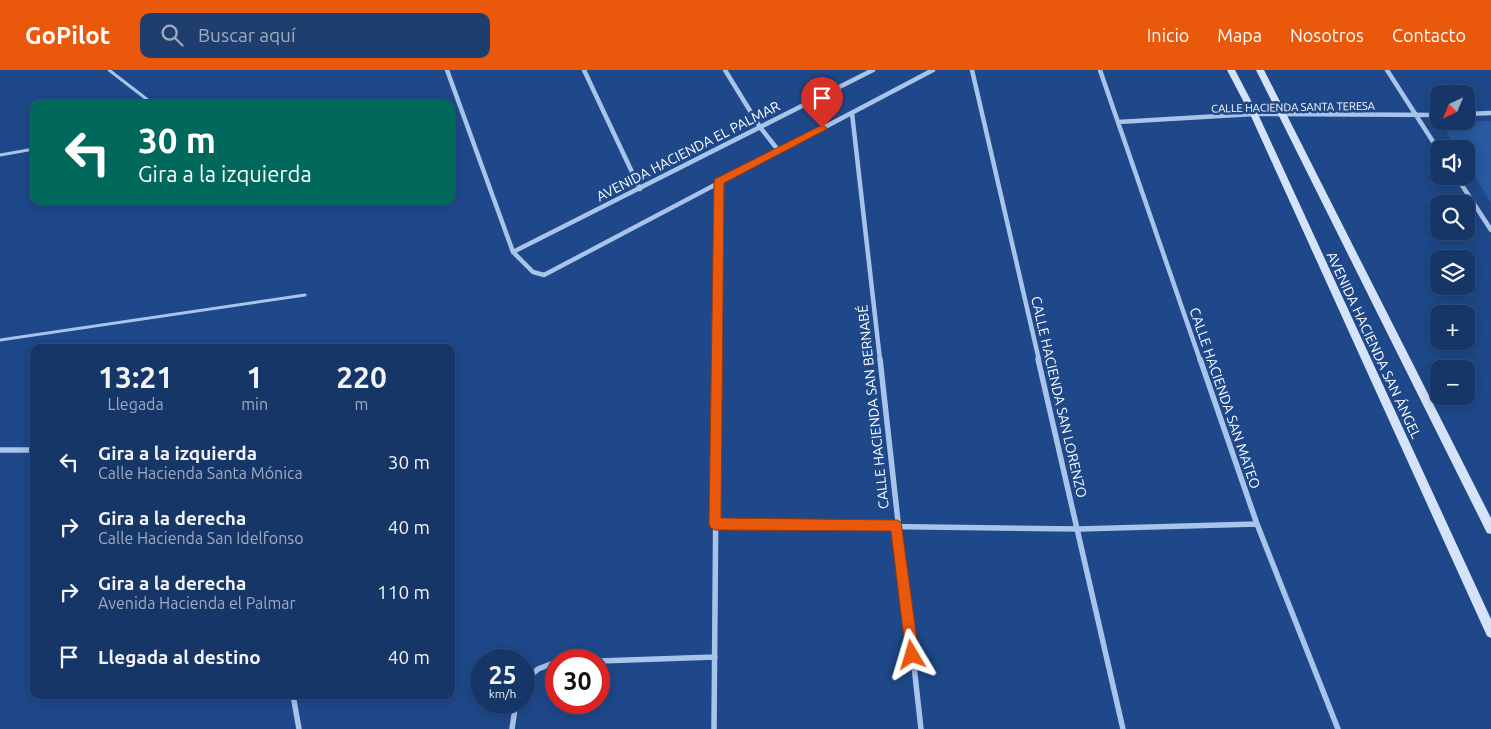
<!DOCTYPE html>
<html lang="es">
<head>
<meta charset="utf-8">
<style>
	:root { --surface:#163667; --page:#1f3e6d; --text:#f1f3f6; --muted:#9eabc0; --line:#35507b; --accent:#ea580c }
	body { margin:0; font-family:Ubuntu,sans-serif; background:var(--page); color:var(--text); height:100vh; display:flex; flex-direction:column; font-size:19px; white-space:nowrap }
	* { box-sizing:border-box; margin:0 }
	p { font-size:16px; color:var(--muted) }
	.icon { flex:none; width:28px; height:28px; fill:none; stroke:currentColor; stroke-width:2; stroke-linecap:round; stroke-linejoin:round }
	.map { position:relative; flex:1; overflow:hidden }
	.side { position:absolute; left:30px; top:274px; width:425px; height:355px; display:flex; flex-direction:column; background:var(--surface); border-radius:10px; box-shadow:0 2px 12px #0003,0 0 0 1px var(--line) }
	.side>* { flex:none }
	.hud { position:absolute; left:30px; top:30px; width:425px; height:105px; border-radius:10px; box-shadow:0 2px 12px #0003,0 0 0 1px var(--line); background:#00695c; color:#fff; overflow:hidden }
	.needle { width:32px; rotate:224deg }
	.buttons { position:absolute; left:1430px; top:15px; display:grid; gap:10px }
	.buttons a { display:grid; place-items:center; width:45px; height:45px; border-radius:10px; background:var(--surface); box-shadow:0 2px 12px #0003,0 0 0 1px var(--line); font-size:25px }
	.speed { position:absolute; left:470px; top:579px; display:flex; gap:10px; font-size:25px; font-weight:700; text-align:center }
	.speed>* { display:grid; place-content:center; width:65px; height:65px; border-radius:50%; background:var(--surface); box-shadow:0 2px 12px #0003,0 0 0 1px var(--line); line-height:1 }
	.speed small { font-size:12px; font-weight:400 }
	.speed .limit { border:8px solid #d22; background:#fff; color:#111 }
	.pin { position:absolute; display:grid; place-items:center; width:42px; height:42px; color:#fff; margin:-51px -21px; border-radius:50% 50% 50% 0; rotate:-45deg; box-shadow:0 0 5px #0007 }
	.pin .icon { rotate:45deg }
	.me { position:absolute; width:55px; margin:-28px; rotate:353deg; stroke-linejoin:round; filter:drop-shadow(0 0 4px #0008) }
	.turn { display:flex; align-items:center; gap:18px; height:105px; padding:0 25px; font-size:22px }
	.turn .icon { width:65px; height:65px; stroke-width:2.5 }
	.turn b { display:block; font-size:35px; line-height:42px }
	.eta { display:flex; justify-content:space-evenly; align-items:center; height:85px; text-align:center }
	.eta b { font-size:30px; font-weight:700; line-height:35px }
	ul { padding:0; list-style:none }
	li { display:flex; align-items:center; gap:15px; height:65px; padding:0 25px }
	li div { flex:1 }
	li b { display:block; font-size:19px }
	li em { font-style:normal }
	header { display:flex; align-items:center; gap:30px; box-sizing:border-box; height:70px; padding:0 25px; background:var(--accent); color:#fff }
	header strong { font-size:24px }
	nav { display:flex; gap:28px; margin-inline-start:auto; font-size:18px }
	.search { width:350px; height:45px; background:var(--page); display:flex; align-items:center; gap:12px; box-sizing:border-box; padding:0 18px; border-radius:10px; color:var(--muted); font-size:19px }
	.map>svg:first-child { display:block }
	.green { fill:#2859a1 }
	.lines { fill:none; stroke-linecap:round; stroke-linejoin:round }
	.lane { stroke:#a9c4eb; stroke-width:3 }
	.street-far1 { stroke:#a9c4eb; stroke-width:4.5 }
	.street { stroke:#a9c4eb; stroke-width:5.5 }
	.secondary { fill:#d5e3f8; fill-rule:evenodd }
	.route { fill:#ea580c; stroke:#983908 }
	.labels { text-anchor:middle; stroke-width:5; stroke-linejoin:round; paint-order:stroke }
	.far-street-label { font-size:11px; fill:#fff; stroke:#1e4889 }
	.street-label { font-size:14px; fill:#fff; stroke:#1e4889 }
</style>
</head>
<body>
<header>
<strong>GoPilot</strong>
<div class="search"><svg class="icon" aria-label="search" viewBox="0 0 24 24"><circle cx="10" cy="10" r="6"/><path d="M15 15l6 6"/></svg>Buscar aquí</div>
<nav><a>Inicio</a><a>Mapa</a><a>Nosotros</a><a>Contacto</a></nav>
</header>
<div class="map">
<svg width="1491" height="659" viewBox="0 0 1491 659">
	<rect width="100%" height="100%" fill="#1e4889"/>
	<!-- green -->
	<path class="green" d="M1440,51H1491V133L1466,93V79H1457Z"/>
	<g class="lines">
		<!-- lane -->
		<path class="lane" d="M109,0L153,34
			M340,34L350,32
			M0,85L34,79
			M0,270L305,225"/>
		<!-- street-far1 -->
		<path class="street-far1" d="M447,0L513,182L533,202L544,205L933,0
			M584,0L640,119
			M725,0L760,57L778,80
			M972,0L1039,290
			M1100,0L1200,290
			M1387,0L1439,81
			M852,43L880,290
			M1466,44L1491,43
			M1118,52L1254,44L1439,45
			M1456,106L1491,160
			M513,182L873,0
			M717,290L719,112"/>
		<!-- street -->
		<path class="street" d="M880,289L921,659
			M1038,289L1123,659
			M1200,289L1257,454L1338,659
			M0,380H34
			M715,454L1079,459L1257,454
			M599,591L715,587
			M524,612L538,599L556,592
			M293,625L299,659
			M512,659L516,632
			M714,659L717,289"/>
		<!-- secondary -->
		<path class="secondary" d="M1227,0H1235L1258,44L1491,549V568L1487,566L1250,44Z
			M1256,0H1264L1491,448V464L1487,463Z"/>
	</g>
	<!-- route -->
	<path class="route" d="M822,55L827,58L825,60L724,113L721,448L897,450L901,452L919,585L917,590L912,592L908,590L906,585L891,461L715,460L711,458L709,454L714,112L715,109Z"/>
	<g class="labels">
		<!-- far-street labels -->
		<g class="far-street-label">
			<text transform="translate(1293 37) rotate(-1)" y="4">CALLE HACIENDA SANTA TERESA</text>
		</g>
		<!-- street labels -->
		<g class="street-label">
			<text transform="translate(688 81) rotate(-27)" y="5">AVENIDA HACIENDA EL PALMAR</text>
			<text transform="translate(1374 275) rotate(65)" y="5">AVENIDA HACIENDA SAN ÁNGEL</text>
			<text transform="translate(1059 327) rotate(77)" y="5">CALLE HACIENDA SAN LORENZO</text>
			<text transform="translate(1225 328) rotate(71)" y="5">CALLE HACIENDA SAN MATEO</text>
			<text transform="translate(873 337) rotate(-96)" y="5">CALLE HACIENDA SAN BERNABÉ</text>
		</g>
	</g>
</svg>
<div class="buttons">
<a><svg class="needle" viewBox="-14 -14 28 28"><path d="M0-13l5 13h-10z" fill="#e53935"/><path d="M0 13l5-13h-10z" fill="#9eabc0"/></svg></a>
<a><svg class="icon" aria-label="sound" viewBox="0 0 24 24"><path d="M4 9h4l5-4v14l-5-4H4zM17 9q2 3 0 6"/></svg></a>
<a><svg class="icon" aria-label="search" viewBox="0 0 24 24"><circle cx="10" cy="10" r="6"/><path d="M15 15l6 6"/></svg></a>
<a><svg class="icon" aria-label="layers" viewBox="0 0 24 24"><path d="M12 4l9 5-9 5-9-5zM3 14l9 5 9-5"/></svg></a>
<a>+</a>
<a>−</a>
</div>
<div class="speed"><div>25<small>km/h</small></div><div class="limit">30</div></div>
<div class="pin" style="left:822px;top:58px;background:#d93025"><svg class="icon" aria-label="arrive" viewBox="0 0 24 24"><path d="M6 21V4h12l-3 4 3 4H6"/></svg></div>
<svg class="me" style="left:912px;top:585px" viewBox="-20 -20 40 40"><path d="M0-17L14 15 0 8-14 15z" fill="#ea580c" stroke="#fff" stroke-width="4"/></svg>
<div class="hud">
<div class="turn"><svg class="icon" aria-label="left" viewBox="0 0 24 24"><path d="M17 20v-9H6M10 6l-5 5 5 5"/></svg><div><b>30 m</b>Gira a la izquierda</div></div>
</div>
<section class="side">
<div class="eta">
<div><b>13:21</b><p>Llegada</p></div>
<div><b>1</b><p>min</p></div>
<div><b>220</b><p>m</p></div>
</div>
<ul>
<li><svg class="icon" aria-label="left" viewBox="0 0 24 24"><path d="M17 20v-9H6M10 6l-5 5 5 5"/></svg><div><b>Gira a la izquierda</b><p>Calle Hacienda Santa Mónica</p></div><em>30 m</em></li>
<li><svg class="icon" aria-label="right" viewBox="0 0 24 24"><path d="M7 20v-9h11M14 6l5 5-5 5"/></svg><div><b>Gira a la derecha</b><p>Calle Hacienda San Idelfonso</p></div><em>40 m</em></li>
<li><svg class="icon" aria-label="right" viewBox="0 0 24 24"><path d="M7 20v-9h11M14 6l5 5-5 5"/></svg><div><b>Gira a la derecha</b><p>Avenida Hacienda el Palmar</p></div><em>110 m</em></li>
<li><svg class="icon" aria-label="arrive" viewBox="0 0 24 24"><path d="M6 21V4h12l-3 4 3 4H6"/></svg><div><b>Llegada al destino</b></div><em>40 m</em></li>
</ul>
</section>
</div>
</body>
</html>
